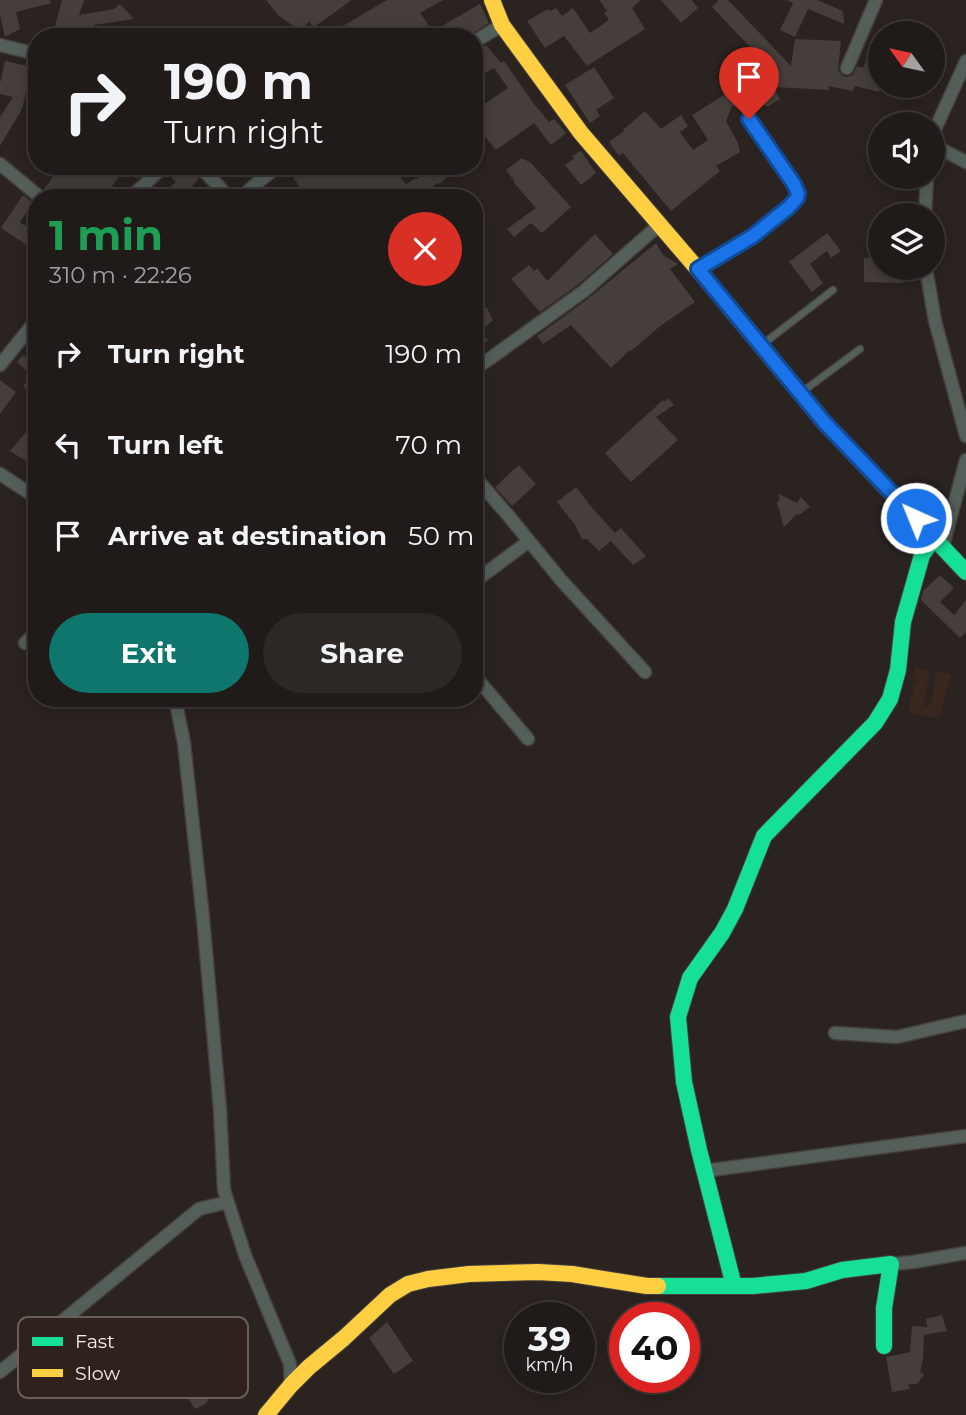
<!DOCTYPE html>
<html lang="en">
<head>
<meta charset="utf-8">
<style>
	:root { --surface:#201a18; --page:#2d2725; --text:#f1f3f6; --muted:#a2a1a2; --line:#3d3837; --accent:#0f766e }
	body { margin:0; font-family:Montserrat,sans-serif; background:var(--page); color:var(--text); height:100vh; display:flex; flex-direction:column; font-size:26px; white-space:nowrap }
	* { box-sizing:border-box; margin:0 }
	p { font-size:23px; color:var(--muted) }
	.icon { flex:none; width:38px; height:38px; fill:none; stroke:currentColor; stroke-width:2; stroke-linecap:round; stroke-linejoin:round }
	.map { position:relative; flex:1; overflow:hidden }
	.details { position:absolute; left:28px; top:189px; width:455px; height:518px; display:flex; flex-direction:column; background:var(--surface); border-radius:28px; box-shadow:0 4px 18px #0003,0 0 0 2px var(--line) }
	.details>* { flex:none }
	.banner { position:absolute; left:28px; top:28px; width:455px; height:147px; border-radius:28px; box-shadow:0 4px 18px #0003,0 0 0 2px var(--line); background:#201a18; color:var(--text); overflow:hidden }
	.needle { width:46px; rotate:303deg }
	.controls { position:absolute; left:868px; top:21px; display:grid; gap:14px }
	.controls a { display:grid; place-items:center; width:77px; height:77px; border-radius:50%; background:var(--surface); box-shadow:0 4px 18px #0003,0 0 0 2px var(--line); font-size:35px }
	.speed { position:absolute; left:504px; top:1302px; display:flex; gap:14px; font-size:35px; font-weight:700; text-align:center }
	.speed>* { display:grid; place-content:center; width:91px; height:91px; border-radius:50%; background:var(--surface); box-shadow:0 4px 18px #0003,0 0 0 2px var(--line); line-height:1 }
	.speed small { font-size:18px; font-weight:400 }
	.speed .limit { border:10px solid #d22; background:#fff; color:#111 }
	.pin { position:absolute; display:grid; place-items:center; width:60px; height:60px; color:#fff; margin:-72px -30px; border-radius:50% 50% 50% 0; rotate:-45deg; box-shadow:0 0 7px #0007 }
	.pin .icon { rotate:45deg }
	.me { position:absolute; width:77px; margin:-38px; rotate:316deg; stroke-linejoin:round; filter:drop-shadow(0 0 5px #0008) }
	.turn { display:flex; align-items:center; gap:24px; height:147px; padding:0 21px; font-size:32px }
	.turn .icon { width:91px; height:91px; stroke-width:2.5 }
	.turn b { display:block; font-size:49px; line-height:60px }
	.round { display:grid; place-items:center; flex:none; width:74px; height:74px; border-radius:37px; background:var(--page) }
	.overview { display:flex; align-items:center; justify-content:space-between; height:119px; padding:0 21px }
	h1 { font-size:42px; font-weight:700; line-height:52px; color:#1e9e55 }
	.primary-button { display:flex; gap:14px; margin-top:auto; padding:14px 21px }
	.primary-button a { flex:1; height:80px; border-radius:42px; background:var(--accent); color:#fff; font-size:28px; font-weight:700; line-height:80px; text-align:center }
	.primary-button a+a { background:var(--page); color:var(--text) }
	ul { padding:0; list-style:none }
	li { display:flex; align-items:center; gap:21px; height:91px; padding:0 21px }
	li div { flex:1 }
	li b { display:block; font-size:26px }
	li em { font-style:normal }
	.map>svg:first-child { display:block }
	.built { fill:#39261e }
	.building { fill:#453e3b }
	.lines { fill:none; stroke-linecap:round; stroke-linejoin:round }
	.lane-casing { stroke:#46403d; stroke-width:9 }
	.street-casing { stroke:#46403d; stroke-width:15 }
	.fast-casing { stroke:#46403d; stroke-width:18 }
	.slow-casing { stroke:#46403d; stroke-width:18 }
	.lane { stroke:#555f5a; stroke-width:6 }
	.street { stroke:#555f5a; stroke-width:12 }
	.fast { stroke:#16e098; stroke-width:16 }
	.slow { stroke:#ffcf43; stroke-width:16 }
	.route-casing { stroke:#114b97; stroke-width:18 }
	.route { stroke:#1a73e8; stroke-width:12 }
	.key { fill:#2f211b; stroke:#6b5e58; stroke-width:2 }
	.key-label { font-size:19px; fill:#f7ede8 }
</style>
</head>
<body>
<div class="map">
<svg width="966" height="1415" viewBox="0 0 966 1415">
	<rect width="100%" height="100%" fill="#2a2320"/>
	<!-- built -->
	<path class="built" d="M915,667L930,671L923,706H930L937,671L951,674L940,719L908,713L915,682L918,683L920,681L912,678Z"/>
	<!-- building -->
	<path class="building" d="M0,0H50L51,3L16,12L20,29L5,37L0,15Z
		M62,0H84L79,15L114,9L120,4L134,19L94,25L91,37H52Z
		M266,0H352L314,27L309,22L300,31L278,15Z
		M387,0H443L420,13L433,31L480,4L489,23L467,37H368L365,28L345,37H324Z
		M599,0H641L632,8L645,29L587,66L564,36L545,48L527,21L548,9L550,11L556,8L562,16L573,8L590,33L609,20L604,13L607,11Z
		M661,0H692L698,8L681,23Z
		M719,0H728L791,66L795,39L841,41L838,70L843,76L847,77L853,75L857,66L863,68L872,42L880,43V86L879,92L855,86L853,91L828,86L829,90L773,87L780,99L767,107L761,102L755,93L737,106H732L726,121L738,143L740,152L716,166L720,171L671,211L623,153L619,156L609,142L624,131L623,130L645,111L661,129L681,115L688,126L680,132L693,150L708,140L692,115L747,81L751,86L770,68L712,7Z
		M787,0H817L843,11L844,24L808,9L795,37L780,30L793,3Z
		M486,45L501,63L504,61L534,104L549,122L554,119L566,133L551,145L534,123L496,150L485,137L474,145V111L508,88L494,68L482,75L474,63V51Z
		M5,61L32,67L22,109L0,146V117L13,97L0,94V83Z
		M594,67L614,98L596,110L600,116L590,123L565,85Z
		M581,151L596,173L581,185L565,165L574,159L572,156Z
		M522,158L531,163L571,207L542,233L531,223L514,237L507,229L536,208L514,183L515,182L506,170Z
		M65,166H95L101,171L104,166H151L137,179L125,169L103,198H100L92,192L88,198H56L44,189L59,169L61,171Z
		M173,166H190L192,172L199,179L180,198H157L176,182L168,174Z
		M302,166H391L406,184L416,178L417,179L432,166H458L440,184L438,183L414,198H295L302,191L291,174Z
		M23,195L33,203L20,222L37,233V252L1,228Z
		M827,233L841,251L831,258L827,251L810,264L823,283L812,292L789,262Z
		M595,234L613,254L579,284L540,312L511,279L529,265L534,271L537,268L547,281Z
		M656,243L663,255L678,264L670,269L695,302L659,327L631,351L630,350L611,368L571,325L543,344L537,336L589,298Z
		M864,258H880V268H903V283L864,282Z
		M474,307L487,308L493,320L480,332L488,340L474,352Z
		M23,355L37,367V399L23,386L32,376L17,362Z
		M0,380L16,392L0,414Z
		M668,398L674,405L656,417L678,440L631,482L605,453L663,400L664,402Z
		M37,419V468L10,451Z
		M519,465L536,484L512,506L495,487Z
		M576,487L594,510L615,533L621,528L646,556L633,565L611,541L599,551L587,539H582L575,525L557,502Z
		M779,494L797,503L801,497L810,507L799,515L797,514L784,527L777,503L780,499L778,496Z
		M940,575L954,588L940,602L954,615L966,600V632L960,638L921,600L923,591Z
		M942,1315L947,1331L924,1335L923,1359L920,1371L924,1375L917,1384H908L910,1389L892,1392L886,1357L910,1352L912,1326L927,1327L926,1319Z
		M387,1322L413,1361L394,1374L369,1338Z
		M191,1373L209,1399L204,1405L195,1409L177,1382Z"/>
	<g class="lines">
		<defs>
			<path id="lane" d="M763,344L833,290
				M802,392L860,349"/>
			<path id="street" d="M474,42L502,25
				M0,45L37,54
				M847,68L876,0
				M933,134L966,61
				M933,145L966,162
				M0,164L41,198
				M199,166L230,198
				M130,198L164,166
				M242,198L250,189L278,166
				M925,215L927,177
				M926,268L935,321L966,436
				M698,269L753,236L789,207L797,198L798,193L794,184L749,119
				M0,365L37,319
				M474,370L584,291L659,225
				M0,474L37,498
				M474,476L507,514L561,580L645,672
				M943,546L966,460
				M474,582L529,541
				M25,643L37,631
				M474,675L528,739
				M175,698L184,743L203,918L220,1109L224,1190L245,1255L290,1364L291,1385
				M835,1033L897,1037L966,1021
				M704,1171L966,1136
				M891,1264L913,1262L966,1253
				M0,1372L199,1209L228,1202"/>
			<path id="fast" d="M701,273L824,422L966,572
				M658,1286H753L806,1281L842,1270L891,1264L884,1308V1346
				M734,1286L699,1150L684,1082L678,1017L690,978L722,933L735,909L764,836L875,723L890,699L898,670L903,622L922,555L935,537"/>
			<path id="slow" d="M492,0L502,25L581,133L701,273
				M266,1415L291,1385L309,1367L344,1338L390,1295L408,1284L428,1279L469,1274L538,1272L572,1274L647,1286H658"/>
		</defs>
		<!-- lane casing -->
		<use href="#lane" class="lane-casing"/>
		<!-- street casing -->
		<use href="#street" class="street-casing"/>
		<!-- fast casing -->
		<use href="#fast" class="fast-casing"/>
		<!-- slow casing -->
		<use href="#slow" class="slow-casing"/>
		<!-- lane -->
		<use href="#lane" class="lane"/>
		<!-- street -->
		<use href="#street" class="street"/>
		<!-- fast -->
		<use href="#fast" class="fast"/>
		<!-- slow -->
		<use href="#slow" class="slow"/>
	</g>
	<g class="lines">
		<defs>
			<path id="route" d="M749,119L794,184L798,193L797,198L789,207L753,236L698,269L824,422L916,518"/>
		</defs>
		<!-- route casing -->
		<use href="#route" class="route-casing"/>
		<!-- route -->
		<use href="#route" class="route"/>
	</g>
	<!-- legend -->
	<rect x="18" y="1317" width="230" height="81" rx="10" class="key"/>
	<rect x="32" y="1337" width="31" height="9" fill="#16e098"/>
	<rect x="32" y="1369" width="31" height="8" fill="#ffcf43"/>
	<g class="key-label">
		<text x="75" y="1348">Fast</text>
		<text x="75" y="1380">Slow</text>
	</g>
</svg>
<div class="controls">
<a><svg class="needle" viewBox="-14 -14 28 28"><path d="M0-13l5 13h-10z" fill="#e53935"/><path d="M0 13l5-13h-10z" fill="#a2a1a2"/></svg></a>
<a><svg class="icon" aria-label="sound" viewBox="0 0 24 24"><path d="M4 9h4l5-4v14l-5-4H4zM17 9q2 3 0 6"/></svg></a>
<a><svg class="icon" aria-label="layers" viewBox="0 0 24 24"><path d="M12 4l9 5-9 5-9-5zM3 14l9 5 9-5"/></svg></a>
</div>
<div class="speed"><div>39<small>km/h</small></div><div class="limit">40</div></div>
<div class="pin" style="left:749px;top:119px;background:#d93025"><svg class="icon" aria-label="arrive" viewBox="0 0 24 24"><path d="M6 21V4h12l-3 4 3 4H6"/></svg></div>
<svg class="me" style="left:916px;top:518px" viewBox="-20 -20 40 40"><circle r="17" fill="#1a73e8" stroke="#fff" stroke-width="3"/><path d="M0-11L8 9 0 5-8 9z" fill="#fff"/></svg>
<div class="banner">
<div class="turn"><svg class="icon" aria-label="right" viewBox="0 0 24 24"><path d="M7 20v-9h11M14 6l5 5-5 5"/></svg><div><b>190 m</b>Turn right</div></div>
</div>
<section class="details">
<div class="overview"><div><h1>1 min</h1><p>310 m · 22:26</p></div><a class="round" style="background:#d93025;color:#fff"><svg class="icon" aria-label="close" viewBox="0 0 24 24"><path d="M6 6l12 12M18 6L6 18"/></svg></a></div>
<ul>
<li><svg class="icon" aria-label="right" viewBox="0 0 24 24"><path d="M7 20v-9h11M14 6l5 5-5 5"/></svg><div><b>Turn right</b></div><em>190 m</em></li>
<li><svg class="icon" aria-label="left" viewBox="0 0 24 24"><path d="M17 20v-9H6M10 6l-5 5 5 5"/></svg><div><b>Turn left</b></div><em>70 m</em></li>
<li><svg class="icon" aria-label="arrive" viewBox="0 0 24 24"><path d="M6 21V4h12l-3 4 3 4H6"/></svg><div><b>Arrive at destination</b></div><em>50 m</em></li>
</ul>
<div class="primary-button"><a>Exit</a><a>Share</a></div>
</section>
</div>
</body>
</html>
